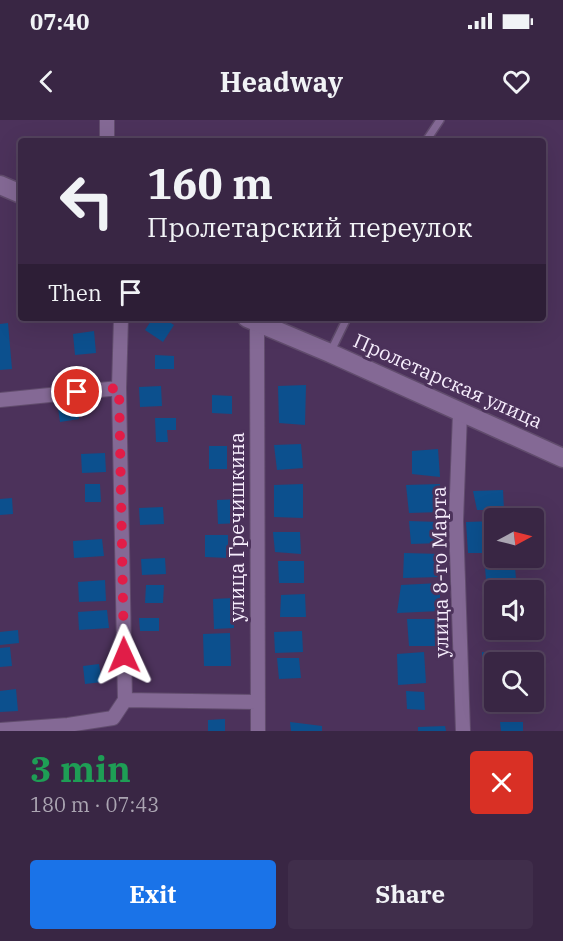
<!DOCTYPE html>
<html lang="en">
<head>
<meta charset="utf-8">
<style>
	:root { --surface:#392644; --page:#402e4b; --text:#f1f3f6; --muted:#aba5b2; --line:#53435d; --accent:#1a73e8 }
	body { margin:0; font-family:"IBM Plex Serif",serif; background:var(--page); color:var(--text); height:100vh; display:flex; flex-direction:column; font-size:22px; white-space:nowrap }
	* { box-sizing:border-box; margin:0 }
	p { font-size:20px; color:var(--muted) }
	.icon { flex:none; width:33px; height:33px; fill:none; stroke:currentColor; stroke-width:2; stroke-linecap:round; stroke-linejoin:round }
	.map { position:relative; height:611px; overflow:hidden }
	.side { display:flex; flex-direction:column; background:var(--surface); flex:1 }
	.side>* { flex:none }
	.guide { position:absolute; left:18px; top:18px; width:528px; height:183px; border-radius:6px; box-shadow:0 6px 24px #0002,0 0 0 2px var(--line); background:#392644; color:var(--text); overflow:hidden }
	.needle { width:39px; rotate:83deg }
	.buttons { position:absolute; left:484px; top:388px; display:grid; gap:12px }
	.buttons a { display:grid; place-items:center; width:60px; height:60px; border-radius:6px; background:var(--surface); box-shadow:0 6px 24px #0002,0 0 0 2px var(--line); font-size:30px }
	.pin { position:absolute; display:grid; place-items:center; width:51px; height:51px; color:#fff; margin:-26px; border:3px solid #fff; border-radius:50%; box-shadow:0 2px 6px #0007 }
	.me { position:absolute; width:66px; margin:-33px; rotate:359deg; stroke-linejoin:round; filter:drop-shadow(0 0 4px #0008) }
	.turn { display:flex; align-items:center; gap:21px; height:126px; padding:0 30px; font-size:27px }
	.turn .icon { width:78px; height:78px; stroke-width:2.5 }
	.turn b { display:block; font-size:42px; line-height:51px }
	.then { display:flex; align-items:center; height:57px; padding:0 30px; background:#0003; gap:12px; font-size:22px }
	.round { display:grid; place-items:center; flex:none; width:63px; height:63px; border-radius:6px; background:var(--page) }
	.head { display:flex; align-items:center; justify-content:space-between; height:102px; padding:0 30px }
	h1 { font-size:36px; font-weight:800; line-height:45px; color:#1e9e55 }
	.action { display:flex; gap:12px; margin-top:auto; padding:12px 30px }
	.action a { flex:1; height:69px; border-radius:6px; background:var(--accent); color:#fff; font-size:24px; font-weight:800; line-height:69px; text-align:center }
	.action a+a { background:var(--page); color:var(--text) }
	.status { display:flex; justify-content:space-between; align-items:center; height:42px; padding:0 30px; background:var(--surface); direction:ltr }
	.status svg { height:16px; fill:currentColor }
	header { display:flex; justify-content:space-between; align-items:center; height:78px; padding:0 30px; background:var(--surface); font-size:27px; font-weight:800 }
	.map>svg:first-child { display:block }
	.building { fill:#0c508e }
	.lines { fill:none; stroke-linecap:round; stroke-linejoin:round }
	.lane-casing { stroke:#614c6d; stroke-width:10 }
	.street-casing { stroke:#614c6d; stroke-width:16 }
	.secondary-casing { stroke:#614c6d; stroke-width:21 }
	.lane { stroke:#846995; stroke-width:7 }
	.street { stroke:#846995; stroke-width:14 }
	.secondary { stroke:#846995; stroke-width:18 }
	.route { stroke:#e11d48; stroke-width:10; stroke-dasharray:0 18 }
	.labels { text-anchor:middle; stroke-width:6; stroke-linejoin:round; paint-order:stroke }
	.street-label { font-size:20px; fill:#f7eefd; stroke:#4c325b }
</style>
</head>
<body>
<div class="status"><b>07:40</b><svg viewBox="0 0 49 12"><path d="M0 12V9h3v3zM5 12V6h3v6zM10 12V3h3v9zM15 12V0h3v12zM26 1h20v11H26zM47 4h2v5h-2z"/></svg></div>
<header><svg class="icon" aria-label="back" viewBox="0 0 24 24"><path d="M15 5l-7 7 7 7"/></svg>Headway<svg class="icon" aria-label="heart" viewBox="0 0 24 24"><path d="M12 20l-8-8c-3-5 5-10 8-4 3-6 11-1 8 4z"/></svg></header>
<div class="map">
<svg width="563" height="611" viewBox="0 0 563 611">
	<rect width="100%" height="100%" fill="#4c325b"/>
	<!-- building -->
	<path class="building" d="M153,198H163L174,205L163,222L145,210Z
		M8,203L12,249L0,250V204Z
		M94,211L96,233L75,235L73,214Z
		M155,235L174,236V249H155Z
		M306,265L305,305L279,303L278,266Z
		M161,266L162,286L140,287L139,267Z
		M212,275L232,276V294L212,293Z
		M77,279L79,299L60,302L57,281Z
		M155,298H176V310H167L168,322H156Z
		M301,324L303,348L277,350L274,325Z
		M209,326H227V349H209Z
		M438,329L440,357L412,354V331Z
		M105,333L106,352L82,353L81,334Z
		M85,364H100L101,382H85Z
		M303,364V398L274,397V365Z
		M440,364L441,392L409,393L406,365Z
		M503,370L504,390H477L473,371Z
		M12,378L13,394L0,395V379Z
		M240,379L241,403L218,404L217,380Z
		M163,387L164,404L140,405L139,388Z
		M409,401L439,402L441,423L411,424Z
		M495,401V433H468L466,402Z
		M273,412H300L301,434L275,432Z
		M205,415H228V438L205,437Z
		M102,419L104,436L74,438L73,421Z
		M404,433L441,434V457L403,458Z
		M165,438L166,454L142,455L141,439Z
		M278,441H304V463H279Z
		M485,447H515L517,471L487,472Z
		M105,460L106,481L79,482L78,462Z
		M440,463V491L397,493L401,465Z
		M146,465H164L163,483H145Z
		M305,474L306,497H280L281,475Z
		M233,478L234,508L214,509L213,479Z
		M495,484V511L483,510L482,485Z
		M107,490L109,508L79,510L78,492Z
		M139,498H159V511H140Z
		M407,499H438L439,526H409Z
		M18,510L19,523L0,525V512Z
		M302,511L303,532L275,533L274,512Z
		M230,513L231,546H204L203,514Z
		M10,527L12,546L0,547V528Z
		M424,532L426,563L398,565L397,534Z
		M482,532L509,534L510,543H495V554H482Z
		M277,538H299L301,558L279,559Z
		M99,544L102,562L85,564L83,546Z
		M495,562V582H526V587L488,585V563Z
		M16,569L18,591L0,592V571Z
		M406,571L424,572L425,590L407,589Z
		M225,599V611H208V600Z
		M290,602L322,606V611H291Z
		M500,602H523V611H501Z
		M445,606L446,611H418V607Z"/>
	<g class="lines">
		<defs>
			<path id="lane" d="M426,21L440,0
				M330,233L347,198"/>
			<path id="street" d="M107,21V0
				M121,198L119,268L125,580
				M257,203L258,611
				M0,280L119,268
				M460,293L456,401L463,611
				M0,610L68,605L113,598L125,580L257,582"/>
			<path id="secondary" d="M0,65L21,74
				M247,198L330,233L563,338"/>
		</defs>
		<!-- lane casing -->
		<use href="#lane" class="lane-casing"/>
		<!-- street casing -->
		<use href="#street" class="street-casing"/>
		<!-- secondary casing -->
		<use href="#secondary" class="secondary-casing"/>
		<!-- lane -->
		<use href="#lane" class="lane"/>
		<!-- street -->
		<use href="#street" class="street"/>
		<!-- secondary -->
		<use href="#secondary" class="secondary"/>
	</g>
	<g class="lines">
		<!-- route -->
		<path class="route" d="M77,272L119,268L124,535"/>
	</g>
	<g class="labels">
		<!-- street labels -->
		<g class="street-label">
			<text transform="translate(448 261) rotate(24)" y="7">Пролетарская улица</text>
			<text transform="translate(237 407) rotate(-90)" y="7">улица Гречишкина</text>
			<text transform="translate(440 452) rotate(-91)" y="7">улица 8-го Марта</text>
		</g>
	</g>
</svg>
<div class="buttons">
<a><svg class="needle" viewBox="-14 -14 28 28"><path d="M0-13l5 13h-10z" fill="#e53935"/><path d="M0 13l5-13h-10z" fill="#aba5b2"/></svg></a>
<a><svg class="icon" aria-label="sound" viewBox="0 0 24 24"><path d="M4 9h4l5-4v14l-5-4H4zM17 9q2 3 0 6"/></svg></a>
<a><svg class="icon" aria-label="search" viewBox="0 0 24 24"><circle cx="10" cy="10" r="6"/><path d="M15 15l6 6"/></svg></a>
</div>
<div class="pin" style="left:77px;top:272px;background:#d93025"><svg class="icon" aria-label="arrive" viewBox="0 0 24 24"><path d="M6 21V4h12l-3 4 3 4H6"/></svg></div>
<svg class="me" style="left:124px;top:535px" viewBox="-20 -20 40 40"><path d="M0-17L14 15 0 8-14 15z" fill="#e11d48" stroke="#fff" stroke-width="4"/></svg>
<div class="guide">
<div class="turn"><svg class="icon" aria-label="left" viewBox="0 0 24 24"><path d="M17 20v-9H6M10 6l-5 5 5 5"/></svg><div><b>160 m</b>Пролетарский переулок</div></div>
<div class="then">Then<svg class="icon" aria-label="arrive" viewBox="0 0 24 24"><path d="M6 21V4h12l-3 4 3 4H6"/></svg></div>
</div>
</div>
<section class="side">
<div class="head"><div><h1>3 min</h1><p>180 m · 07:43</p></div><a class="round" style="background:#d93025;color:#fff"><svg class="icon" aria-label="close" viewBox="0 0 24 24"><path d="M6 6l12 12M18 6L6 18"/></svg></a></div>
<div class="action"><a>Exit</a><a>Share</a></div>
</section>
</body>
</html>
